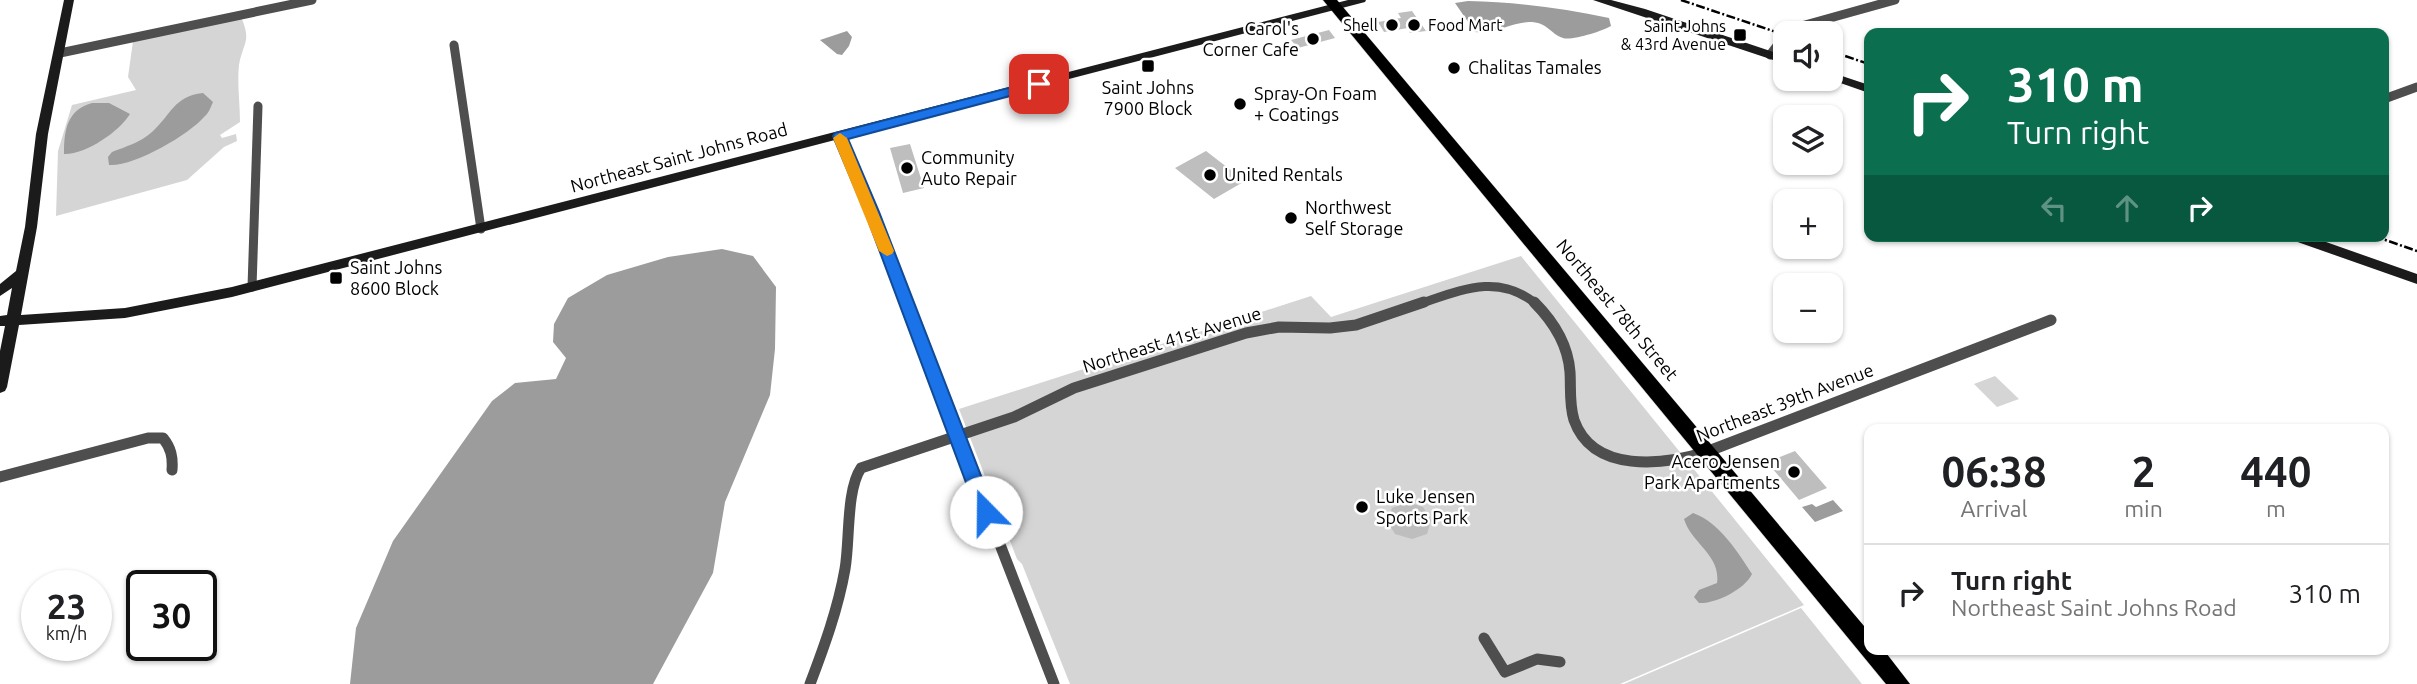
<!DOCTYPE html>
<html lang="en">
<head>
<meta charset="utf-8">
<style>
	:root { --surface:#fff; --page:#f6f6f6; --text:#202124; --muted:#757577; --line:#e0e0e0 }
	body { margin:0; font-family:Ubuntu,sans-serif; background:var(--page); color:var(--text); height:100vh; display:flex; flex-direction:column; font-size:26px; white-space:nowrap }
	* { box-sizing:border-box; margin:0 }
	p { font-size:23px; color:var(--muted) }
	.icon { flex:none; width:38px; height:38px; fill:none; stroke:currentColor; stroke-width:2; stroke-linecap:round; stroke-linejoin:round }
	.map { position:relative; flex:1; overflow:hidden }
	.details { position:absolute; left:1864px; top:424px; width:525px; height:231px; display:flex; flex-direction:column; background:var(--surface); border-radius:14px; box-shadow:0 2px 5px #0004 }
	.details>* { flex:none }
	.top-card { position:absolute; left:1864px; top:28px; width:525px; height:214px; border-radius:14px; box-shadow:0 2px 5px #0004; background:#0b6e4f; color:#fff; overflow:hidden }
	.fabs { position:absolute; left:1773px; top:21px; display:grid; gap:14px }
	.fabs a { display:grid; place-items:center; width:70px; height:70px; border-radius:14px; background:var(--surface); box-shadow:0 2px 5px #0004; font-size:35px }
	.speed { position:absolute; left:21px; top:570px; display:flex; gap:14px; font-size:35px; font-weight:700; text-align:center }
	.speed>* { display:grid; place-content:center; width:91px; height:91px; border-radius:50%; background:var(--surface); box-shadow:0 2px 5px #0004; line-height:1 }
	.speed small { font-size:18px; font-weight:400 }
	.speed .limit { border:4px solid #111; border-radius:10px; background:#fff; color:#111 }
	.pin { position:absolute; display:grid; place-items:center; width:60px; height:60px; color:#fff; margin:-30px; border-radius:14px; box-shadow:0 4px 10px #0006 }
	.me { position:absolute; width:77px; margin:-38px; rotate:338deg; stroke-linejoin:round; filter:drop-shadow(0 0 5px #0008) }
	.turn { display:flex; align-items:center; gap:24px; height:147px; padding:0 28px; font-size:32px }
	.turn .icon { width:91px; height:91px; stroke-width:2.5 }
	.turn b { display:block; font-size:49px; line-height:60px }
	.lanes { display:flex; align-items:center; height:66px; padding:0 28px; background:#0003; justify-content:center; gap:35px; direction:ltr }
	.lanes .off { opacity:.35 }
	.eta { display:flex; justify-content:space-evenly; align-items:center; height:119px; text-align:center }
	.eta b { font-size:42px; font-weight:700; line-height:49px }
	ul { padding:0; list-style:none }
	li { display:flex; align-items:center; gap:21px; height:98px; padding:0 28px; border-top:2px solid var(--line) }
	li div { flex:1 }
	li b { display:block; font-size:26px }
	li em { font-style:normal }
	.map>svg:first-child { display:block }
	.green { fill:#d5d5d5 }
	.water { fill:#9c9c9c }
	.building { fill:#bebebe }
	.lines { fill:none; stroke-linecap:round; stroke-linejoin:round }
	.primary-casing { stroke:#dbdbdb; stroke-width:1 }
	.street-far1 { stroke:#4e4e4e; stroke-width:9 }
	.street { stroke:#4e4e4e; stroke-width:11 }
	.secondary { fill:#1b1b1b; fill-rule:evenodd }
	.primary { fill:#000; fill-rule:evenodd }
	.rail { stroke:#000; stroke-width:2.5; stroke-dasharray:9 2.5 2 2.5; stroke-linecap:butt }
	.route { fill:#1a73e8; stroke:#114b97; stroke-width:2 }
	.slow { fill:#f59e0b }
	.poi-dot { fill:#000; stroke:#fff; stroke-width:2.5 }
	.labels { text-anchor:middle; stroke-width:5; stroke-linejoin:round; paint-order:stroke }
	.far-poi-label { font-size:16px; fill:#000; stroke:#fff; text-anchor:end }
	.poi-label { font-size:18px; fill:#000; stroke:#fff; text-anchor:start }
	.street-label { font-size:18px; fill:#000; stroke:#fff }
</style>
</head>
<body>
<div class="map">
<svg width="2417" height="684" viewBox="0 0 2417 684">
	<rect width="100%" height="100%" fill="#fff"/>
	<!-- green -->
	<path class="green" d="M241,17C252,42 243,42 239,65C237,83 240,104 240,122L220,135L222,138L236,134L237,141L224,147L187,180L56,216L58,151L72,105L136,90L128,77L133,41Z
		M1521,256L1804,605L1620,684H1070L1022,564L1017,559L959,409L1311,296L1331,317Z
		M1995,376L2019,399L1997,407L1974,384Z
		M1801,608L1862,684H1624Z"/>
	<!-- water -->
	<path class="water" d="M1468,1C1516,2 1562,8 1609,18L1611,26C1603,31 1571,41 1563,38C1549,33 1548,22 1529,22C1510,23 1494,34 1475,32L1455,3Z
		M847,31L852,37L849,46L842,55L837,54L820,40Z
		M203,93L213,102C211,106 209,113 205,116C189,135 133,167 109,165L108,157L112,152C125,147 141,142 152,132C171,115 174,96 203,93Z
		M92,103H109L130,114C119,132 85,155 64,154C64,130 67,110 92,103Z
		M722,249L753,256L776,287L775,349L770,395L725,502L713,573L653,684H350L356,628L393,541L492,401L515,383L556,379L566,358L553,342L554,324L568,298L607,275L668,257Z
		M1833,500L1843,511L1815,522L1802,507L1812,504L1816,507Z
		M1693,513C1719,522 1738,552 1752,574C1745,589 1716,604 1699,603L1694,597L1699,590L1717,583C1721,555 1691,543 1684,519Z"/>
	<!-- building -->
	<path class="building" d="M1412,11L1426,31L1410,33L1408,28L1384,32L1378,22L1401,18L1398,13Z
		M1329,30L1335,38L1298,48L1291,40Z
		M910,144L924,188L903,193L890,148Z
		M1206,151L1245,181L1214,199L1175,168Z
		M1795,451L1827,488L1799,500L1767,462Z
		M1407,502L1423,507L1431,520L1427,534L1412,539L1395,534L1387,521L1392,508Z"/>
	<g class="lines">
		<defs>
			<path id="primary" d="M1323,0H1337L1869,632V649H1883L1910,684H1886Z"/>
		</defs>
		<!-- primary casing -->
		<use href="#primary" class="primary-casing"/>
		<!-- street-far1 -->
		<path class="street-far1" d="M1788,33L1805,25L1895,0
			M454,45L481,229
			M60,53L312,0
			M1770,55L1785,35
			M2384,99L2417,87
			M840,136L906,304
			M252,287L258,106
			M1419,304C1459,291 1498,272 1536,304"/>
		<!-- street -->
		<path class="street" d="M906,302L1054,684
			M1534,302C1553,321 1568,344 1570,372C1571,388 1569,404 1574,420C1593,474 1664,465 1706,452L2051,320
			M0,477L148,438H163C171,448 173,457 172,470
			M1484,638L1505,672L1537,659L1560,662
			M810,684C824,647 838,609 845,569C850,541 846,490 861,468L1014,417L1074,388L1246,333L1279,327L1330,328L1356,325L1424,302"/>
		<!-- secondary -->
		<path class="secondary" d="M64,0H74L48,134L37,227L21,315L125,308L232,287L1348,0H1366L1365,2L232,297L125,318L19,325L7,387L5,391L0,393V351L5,326H0V316L7,315L12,288L0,296V284L16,271L25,227L36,134Z
			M1593,0H1611L1645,9L1785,56V64Z
			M1830,72L1869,85V93L1829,79Z
			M2288,236H2309L2417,274V284L2289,239Z"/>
		<!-- primary -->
		<use href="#primary" class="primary"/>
		<!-- rail -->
		<path class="rail" d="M1681,0L1785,35
			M1830,51L1869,64
			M2374,236L2417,251"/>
	</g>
	<!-- route -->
	<path class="route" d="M1039,80L1044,81V87L848,139L879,212L995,512L992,517L986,519L980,517L977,512L865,212L833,136L835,133Z"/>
	<!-- slow -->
	<path class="slow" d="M840,133L847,138L894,251L892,254L887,256L879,251L833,138Z"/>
	<!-- markers -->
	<g class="poi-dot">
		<circle cx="1392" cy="25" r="7"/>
		<circle cx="1414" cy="25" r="7"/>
		<rect x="1733" y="28" width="14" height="14" rx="3.5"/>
		<circle cx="1313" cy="39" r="7"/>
		<rect x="1141" y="59" width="14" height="14" rx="3.5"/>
		<circle cx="1454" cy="68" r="7"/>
		<circle cx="1240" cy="104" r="7"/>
		<circle cx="907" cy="168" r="7"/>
		<circle cx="1210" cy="175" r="7"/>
		<circle cx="1291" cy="218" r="7"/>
		<rect x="329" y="271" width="14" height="14" rx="3.5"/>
		<circle cx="1794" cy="472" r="7"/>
		<circle cx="1362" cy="507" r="7"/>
	</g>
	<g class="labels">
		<!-- far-poi labels -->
		<g class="far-poi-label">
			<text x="1378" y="31">Shell</text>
			<text x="1428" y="31" text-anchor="start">Food Mart</text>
			<text x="1726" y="32">Saint Johns<tspan x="1726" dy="18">&amp; 43rd Avenue</tspan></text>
		</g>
		<!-- poi labels -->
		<g class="poi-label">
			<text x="1299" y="35" text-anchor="end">Carol's<tspan x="1299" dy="21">Corner Cafe</tspan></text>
			<text x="1468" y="74">Chalitas Tamales</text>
			<text x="1148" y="94" text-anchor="middle">Saint Johns<tspan x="1148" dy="21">7900 Block</tspan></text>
			<text x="1254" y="100">Spray-On Foam<tspan x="1254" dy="21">+ Coatings</tspan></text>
			<text x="921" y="164">Community<tspan x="921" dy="21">Auto Repair</tspan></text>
			<text x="1224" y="181">United Rentals</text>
			<text x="1305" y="214">Northwest<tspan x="1305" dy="21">Self Storage</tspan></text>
			<text x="350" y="274">Saint Johns<tspan x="350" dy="21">8600 Block</tspan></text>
			<text x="1780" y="468" text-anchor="end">Acero Jensen<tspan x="1780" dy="21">Park Apartments</tspan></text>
			<text x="1376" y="503">Luke Jensen<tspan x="1376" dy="21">Sports Park</tspan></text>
		</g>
		<!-- street labels -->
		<g class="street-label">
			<text transform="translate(679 158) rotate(-15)" y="6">Northeast Saint Johns Road</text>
			<text transform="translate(1617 310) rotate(50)" y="6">Northeast 78th Street</text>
			<text transform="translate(1172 340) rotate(-17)" y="6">Northeast 41st Avenue</text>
			<text transform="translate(1785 403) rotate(-21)" y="6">Northeast 39th Avenue</text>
		</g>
	</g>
</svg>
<div class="fabs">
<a><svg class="icon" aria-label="sound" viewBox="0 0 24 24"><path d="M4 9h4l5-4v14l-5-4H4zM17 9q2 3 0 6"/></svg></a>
<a><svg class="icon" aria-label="layers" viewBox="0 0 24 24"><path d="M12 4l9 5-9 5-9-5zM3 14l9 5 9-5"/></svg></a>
<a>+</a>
<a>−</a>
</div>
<div class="speed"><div>23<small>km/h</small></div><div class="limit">30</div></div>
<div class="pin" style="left:1039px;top:84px;background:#d93025"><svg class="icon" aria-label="arrive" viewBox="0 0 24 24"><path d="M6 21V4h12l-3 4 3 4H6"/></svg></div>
<svg class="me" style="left:986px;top:512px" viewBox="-20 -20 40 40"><circle r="19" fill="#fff"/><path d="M0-13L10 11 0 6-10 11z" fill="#1a73e8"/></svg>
<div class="top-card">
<div class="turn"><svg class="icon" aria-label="right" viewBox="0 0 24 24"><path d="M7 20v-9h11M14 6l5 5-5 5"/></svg><div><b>310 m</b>Turn right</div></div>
<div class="lanes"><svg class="icon off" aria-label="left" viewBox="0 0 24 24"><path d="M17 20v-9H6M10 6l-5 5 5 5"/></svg><svg class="icon off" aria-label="ahead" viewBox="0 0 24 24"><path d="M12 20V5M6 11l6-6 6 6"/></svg><svg class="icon" aria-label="right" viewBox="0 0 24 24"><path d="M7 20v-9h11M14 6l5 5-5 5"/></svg></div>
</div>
<section class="details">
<div class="eta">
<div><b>06:38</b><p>Arrival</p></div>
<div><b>2</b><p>min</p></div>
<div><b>440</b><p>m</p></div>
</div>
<ul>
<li><svg class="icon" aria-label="right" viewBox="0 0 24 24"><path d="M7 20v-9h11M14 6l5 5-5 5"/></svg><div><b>Turn right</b><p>Northeast Saint Johns Road</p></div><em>310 m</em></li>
</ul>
</section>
</div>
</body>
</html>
